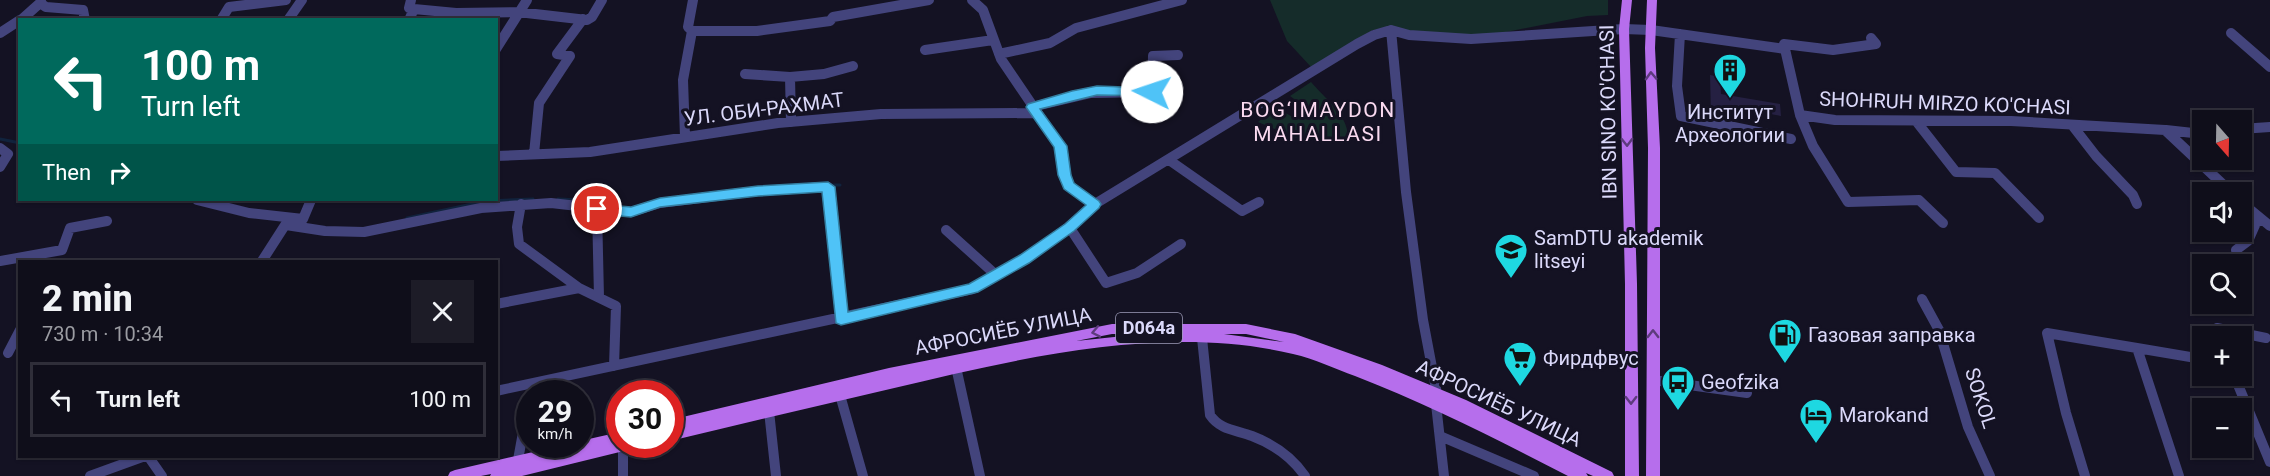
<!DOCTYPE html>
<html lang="en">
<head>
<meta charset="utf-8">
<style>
	:root { --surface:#0f0e1a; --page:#1d1c27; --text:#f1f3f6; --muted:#9b9ca2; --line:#2f2e39 }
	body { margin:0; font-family:Roboto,sans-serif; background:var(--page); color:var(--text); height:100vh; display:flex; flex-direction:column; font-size:22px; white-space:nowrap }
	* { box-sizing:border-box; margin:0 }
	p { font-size:20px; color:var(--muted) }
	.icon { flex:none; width:33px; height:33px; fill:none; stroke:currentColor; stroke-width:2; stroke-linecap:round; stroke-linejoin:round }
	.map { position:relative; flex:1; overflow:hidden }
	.panel { position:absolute; left:18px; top:260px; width:480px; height:198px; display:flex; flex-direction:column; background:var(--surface); border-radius:0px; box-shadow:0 2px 4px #0004,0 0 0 2px var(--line) }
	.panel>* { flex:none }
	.banner { position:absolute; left:18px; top:18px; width:480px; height:183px; border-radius:0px; box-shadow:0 2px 4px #0004,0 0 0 2px var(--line); background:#00695c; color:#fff; overflow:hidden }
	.needle { width:39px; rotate:160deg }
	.buttons { position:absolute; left:2192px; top:110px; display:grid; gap:12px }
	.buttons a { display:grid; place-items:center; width:60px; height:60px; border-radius:0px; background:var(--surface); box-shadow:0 2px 4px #0004,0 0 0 2px var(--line); font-size:30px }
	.speed { position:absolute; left:516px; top:380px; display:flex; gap:12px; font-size:30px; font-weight:700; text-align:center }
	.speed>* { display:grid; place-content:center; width:78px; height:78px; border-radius:50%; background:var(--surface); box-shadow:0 2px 4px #0004,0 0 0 2px var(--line); line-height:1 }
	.speed small { font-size:15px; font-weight:400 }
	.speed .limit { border:9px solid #d22; background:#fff; color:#111 }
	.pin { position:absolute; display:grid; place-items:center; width:51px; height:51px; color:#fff; margin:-26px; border:3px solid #fff; border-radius:50%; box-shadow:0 2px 6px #0007 }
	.me { position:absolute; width:66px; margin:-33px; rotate:274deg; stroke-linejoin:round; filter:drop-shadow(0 0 4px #0008) }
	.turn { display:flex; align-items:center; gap:21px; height:126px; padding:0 24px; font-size:27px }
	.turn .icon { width:78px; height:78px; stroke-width:2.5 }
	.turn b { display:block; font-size:42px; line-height:51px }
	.then { display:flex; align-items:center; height:57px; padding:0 24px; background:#0003; gap:12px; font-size:22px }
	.round { display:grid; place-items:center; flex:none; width:63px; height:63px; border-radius:0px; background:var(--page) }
	.summary { display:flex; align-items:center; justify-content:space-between; height:102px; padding:0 24px }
	h1 { font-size:36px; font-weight:800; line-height:45px }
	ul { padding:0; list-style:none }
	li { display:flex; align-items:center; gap:18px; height:75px; margin:0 12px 9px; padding:0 12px; border:3px solid var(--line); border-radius:0px }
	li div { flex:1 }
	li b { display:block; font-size:22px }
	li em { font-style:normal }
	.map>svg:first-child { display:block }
	.green { fill:#152c2a }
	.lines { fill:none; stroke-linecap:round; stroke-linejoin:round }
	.stream { stroke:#11233d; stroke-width:3 }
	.building { fill:#252042 }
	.minor { stroke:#43447c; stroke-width:10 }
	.major { fill:#b66eec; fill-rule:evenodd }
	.oneway { stroke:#5d3b7d }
	.route { fill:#4fc3f7; stroke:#337fa1; stroke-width:1.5 }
	.labels { text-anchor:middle; stroke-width:6; stroke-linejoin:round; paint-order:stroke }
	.shield { fill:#141223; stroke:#9f9dba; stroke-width:1.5 }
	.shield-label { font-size:18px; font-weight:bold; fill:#dbd9fa }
	.street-label { font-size:20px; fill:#dbd9fa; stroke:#141223 }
	.poi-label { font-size:20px; fill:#dbd9fa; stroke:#141223; text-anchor:start }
	.neighbourhood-label { font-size:21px; letter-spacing:1.5px; fill:#fadaf0; stroke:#141223 }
</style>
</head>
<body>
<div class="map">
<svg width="2270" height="476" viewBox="0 0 2270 476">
	<rect width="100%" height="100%" fill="#141223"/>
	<!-- green -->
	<path class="green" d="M1270,0H1608V15L1587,16L1471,39L1404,31L1373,30L1312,68L1287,41Z
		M1311,82C1326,100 1353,118 1347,144L1317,135L1296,138L1258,122L1275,107L1291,116L1304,106L1290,96Z"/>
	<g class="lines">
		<!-- stream -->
		<path class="stream" d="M0,139L20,143
			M830,185H840
			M558,199L605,201L619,206
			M407,218L486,201L533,199"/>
	</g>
	<!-- building -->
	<path class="building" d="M1710,75L1720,77L1721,94L1780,104L1781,116L1726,106V118L1711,115Z"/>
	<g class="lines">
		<!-- minor -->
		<path class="minor" d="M41,0L40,3L46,7L83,10L85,20
			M972,0L983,10L1001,59L1060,146L1064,175L1069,186L1095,204
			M414,9L456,13L518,12L587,20L592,17L602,0
			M21,20L40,3
			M221,20L229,7L286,0
			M288,20L302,0
			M409,20L414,9L409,8L411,0
			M1391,30L1406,192L1423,320L1437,394
			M692,31H757L830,21L833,17L929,0
			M0,33L20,20
			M2231,33L2270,67
			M1680,34L1677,86L1681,116L1791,139
			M496,49L527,0
			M1785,49L1784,44L1833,50L1876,44L1871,38
			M925,50L993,40
			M999,54L1050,43L1076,28L1182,0
			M745,74L790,77
			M1032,107L1091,93L1152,92L1153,56L1178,55
			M1800,115L1813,146L1848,202L1919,200L1943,223
			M1916,121L1956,172L1995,173L2039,218
			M791,122L790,77L824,74L853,66
			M2072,125L2096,156L2133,195L2137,204
			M2241,129L2270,127
			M2166,130L2202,134
			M685,137L683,80L692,31L688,27L693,0
			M0,148L8,154L0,167
			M534,154L539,103L570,56L557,54L583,19
			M496,156L590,152L778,123L881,114L1036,113
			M1169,160L1242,211L1259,202
			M197,200L249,213L303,219L311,200
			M2241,202L2270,226
			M521,204L517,227L519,244L579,288L616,306L614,366
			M597,209L599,297
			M286,225L325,231L364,232L481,208L551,203L631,212L660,203L758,191L828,187L841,319
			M1070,228L1106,283L1137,273L1181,244
			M946,230L996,275
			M0,261L62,250L70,228L107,221
			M262,261L289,219
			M2239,264L2236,250L2248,241L2256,223L2261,220
			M2241,268L2245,278
			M1922,299L1939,330L1968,427L1990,476
			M496,304L579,288
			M2220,336L2217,328L2266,338
			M1202,338L1210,415C1220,430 1236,430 1252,436C1273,444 1292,457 1305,476
			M8,353L20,330
			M956,367L980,476
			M2234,375L2270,462
			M1653,380L1747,393
			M496,391L973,289C1017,264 1058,239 1095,204L1357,44L1374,35L1391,30L1409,35L1471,39L1624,29L1651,30L1785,49L1800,115L1835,120L2011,121L2165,130L2231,192
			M840,395L863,476
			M1436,404L1444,476
			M769,411L776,476
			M1440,436L1534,476
			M623,444V476
			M148,456L162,476
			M518,460L530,394
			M90,476L145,456
			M2085,476L2066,413L2047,333L2137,348
			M2179,476L2137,348L2202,359"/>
		<!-- major -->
		<path class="major" d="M1622,0H1632L1629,29L1637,284L1639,476H1625V284L1619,29Z
			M1647,0H1657L1655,48L1660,148V476H1646L1648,148L1645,48Z
			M1112,324H1246L1295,334L1382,365L1466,400L1612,472L1614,476H1593L1586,473L1588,476H1568C1498,440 1428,404 1355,376C1335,369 1315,359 1293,354C1163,323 1017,359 890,389C817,406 744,423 670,441V420L889,368ZM1112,334H1143L1076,341ZM1224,334H1246L1284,342Z
			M620,432V444H638L636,448L522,476H490L491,474L481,476H448L450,472L455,470L568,444H580V441Z"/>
	</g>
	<!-- one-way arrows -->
	<defs><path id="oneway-chevron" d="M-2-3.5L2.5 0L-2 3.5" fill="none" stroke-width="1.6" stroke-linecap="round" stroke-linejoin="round" transform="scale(1.5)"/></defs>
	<g class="oneway">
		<use href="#oneway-chevron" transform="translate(1651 76) rotate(-92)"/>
		<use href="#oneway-chevron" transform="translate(1627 142) rotate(89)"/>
		<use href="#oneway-chevron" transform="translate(1096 332) rotate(169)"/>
		<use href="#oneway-chevron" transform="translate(1653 334) rotate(-90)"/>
		<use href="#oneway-chevron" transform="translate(1631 400) rotate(90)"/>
	</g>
	<!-- route -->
	<path class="route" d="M1097,86L1152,88L1158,92L1152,96L1097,95L1040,109L1067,146L1071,175L1074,183L1099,201L1101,204L1099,208L1074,231L1029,263L978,292L841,325L836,323L822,192L758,196L660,207L631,217L597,214L590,209L597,204L631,207L660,198L758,186L828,182L835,187L848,312L969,284L1020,255L1065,224L1086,205L1064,189L1058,175L1054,147L1026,107L1028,104L1072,91Z"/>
	<!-- icons -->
	<defs>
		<symbol id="building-pin" viewBox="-11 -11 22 30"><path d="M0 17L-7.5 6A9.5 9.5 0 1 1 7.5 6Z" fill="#1ed8e1" stroke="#141223"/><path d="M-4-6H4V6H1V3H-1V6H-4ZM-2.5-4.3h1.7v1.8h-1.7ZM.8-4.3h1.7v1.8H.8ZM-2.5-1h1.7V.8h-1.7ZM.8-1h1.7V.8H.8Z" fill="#111"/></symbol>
		<symbol id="university-pin" viewBox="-11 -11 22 30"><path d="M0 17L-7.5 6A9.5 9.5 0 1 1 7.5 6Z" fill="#1ed8e1" stroke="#141223"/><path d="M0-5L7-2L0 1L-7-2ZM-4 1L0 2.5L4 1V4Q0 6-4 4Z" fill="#111"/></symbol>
		<symbol id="fuel-pin" viewBox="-11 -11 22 30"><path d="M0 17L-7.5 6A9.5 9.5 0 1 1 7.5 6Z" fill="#1ed8e1" stroke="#141223"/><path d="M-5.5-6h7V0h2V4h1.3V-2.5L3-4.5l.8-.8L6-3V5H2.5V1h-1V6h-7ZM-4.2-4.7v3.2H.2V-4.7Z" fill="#111"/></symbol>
		<symbol id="supermarket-pin" viewBox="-11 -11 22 30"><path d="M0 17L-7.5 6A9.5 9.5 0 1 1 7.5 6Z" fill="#1ed8e1" stroke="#141223"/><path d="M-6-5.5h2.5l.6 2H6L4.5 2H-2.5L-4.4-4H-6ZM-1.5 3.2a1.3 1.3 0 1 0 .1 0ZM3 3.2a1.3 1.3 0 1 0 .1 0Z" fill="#111"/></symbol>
		<symbol id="bus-pin" viewBox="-11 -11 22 30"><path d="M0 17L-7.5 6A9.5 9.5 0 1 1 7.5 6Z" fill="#1ed8e1" stroke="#141223"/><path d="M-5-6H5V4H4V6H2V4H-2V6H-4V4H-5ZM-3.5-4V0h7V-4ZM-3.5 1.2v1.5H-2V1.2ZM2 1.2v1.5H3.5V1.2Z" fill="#111"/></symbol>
		<symbol id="hotel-pin" viewBox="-11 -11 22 30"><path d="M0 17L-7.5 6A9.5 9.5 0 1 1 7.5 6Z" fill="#1ed8e1" stroke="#141223"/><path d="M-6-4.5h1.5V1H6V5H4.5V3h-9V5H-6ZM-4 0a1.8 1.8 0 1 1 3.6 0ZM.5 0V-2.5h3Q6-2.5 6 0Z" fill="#111"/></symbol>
	</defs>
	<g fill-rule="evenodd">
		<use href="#building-pin" x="1711" y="51" width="38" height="52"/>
		<use href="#university-pin" x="1492" y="231" width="38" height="52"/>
		<use href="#fuel-pin" x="1766" y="316" width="38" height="52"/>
		<use href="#supermarket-pin" x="1501" y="339" width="38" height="52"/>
		<use href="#bus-pin" x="1659" y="363" width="38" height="52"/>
		<use href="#hotel-pin" x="1797" y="396" width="38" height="52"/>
	</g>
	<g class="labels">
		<!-- shield labels -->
		<rect class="shield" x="1116" y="313" width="66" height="30" rx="4.5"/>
		<g class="shield-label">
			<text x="1149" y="334">D064a</text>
		</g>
		<!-- street labels -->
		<g class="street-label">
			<text transform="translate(1945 103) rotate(2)" y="7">SHOHRUH MIRZO KO'CHASI</text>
			<text transform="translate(764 109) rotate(-7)" y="7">УЛ. ОБИ-РАХМАТ</text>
			<text transform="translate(1608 112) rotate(-91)" y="7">IBN SINO KO'CHASI</text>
			<text transform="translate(1003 331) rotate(-11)" y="7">АФРОСИЁБ УЛИЦА</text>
			<text transform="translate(1981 398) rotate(72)" y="7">SOKOL</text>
			<text transform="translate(1499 403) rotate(25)" y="7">АФРОСИЁБ УЛИЦА</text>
		</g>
		<!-- poi labels -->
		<g class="poi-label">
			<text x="1730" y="119" text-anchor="middle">Институт<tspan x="1730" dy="23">Археологии</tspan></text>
			<text x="1534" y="245">SamDTU akademik<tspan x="1534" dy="23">litseyi</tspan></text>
			<text x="1808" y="342">Газовая заправка</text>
			<text x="1543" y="365">Фирдфвус</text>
			<text x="1701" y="389">Geofzika</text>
			<text x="1839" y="422">Marokand</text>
		</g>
		<!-- neighbourhood labels -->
		<g class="neighbourhood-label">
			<text x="1318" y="117">BOG‘IMAYDON<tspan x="1318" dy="24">MAHALLASI</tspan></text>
		</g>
	</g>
</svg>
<div class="buttons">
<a><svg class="needle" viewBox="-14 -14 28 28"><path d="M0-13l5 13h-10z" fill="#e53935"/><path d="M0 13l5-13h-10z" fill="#9b9ca2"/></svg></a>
<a><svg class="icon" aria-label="sound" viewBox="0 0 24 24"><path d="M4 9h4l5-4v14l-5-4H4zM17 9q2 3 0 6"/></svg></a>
<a><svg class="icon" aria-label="search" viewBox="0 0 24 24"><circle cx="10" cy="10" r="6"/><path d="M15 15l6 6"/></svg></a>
<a>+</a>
<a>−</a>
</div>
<div class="speed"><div>29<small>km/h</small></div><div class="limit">30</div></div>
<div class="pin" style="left:597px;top:209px;background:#d93025"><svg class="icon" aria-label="arrive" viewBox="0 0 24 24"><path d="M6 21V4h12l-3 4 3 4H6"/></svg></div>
<svg class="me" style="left:1152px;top:92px" viewBox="-20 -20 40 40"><circle r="19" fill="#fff"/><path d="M0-13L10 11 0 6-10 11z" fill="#4fc3f7"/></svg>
<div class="banner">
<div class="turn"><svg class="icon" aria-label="left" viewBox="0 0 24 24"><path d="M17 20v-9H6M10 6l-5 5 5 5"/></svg><div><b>100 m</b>Turn left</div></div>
<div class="then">Then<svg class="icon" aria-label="right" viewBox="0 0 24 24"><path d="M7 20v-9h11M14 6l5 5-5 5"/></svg></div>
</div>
<section class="panel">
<div class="summary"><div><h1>2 min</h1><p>730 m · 10:34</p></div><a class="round"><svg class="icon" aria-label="close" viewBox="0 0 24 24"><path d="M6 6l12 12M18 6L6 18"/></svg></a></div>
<ul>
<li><svg class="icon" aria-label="left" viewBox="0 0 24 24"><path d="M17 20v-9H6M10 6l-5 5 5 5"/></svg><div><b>Turn left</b></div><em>100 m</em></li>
</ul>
</section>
</div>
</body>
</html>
